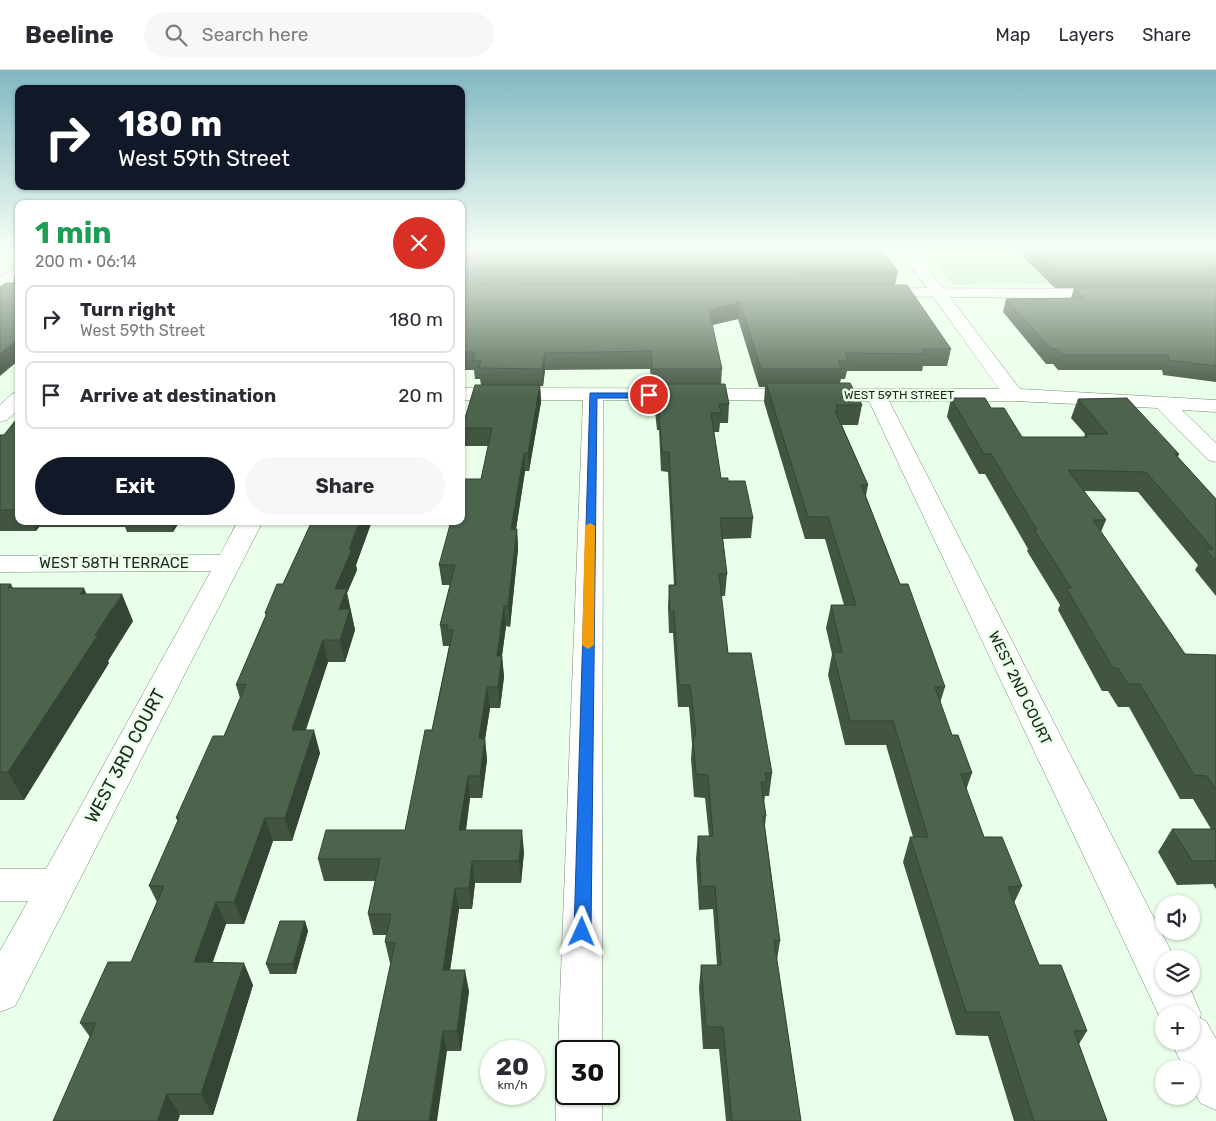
<!DOCTYPE html>
<html lang="en">
<head>
<meta charset="utf-8">
<style>
	:root { --surface:#fff; --page:#f7f7f7; --text:#2b2b33; --muted:#7c7c81; --line:#e1e1e2; --accent:#111827 }
	body { margin:0; font-family:Rubik,sans-serif; background:var(--page); color:var(--text); height:100vh; display:flex; flex-direction:column; font-size:19px; white-space:nowrap }
	* { box-sizing:border-box; margin:0 }
	p { font-size:16px; color:var(--muted) }
	.icon { flex:none; width:28px; height:28px; fill:none; stroke:currentColor; stroke-width:2; stroke-linecap:round; stroke-linejoin:round }
	.map { position:relative; flex:1; overflow:hidden }
	.details { position:absolute; left:15px; top:130px; width:450px; height:325px; display:flex; flex-direction:column; background:var(--surface); border-radius:10px; box-shadow:0 1px 4px #0004 }
	.details>* { flex:none }
	.top-card { position:absolute; left:15px; top:15px; width:450px; height:105px; border-radius:10px; box-shadow:0 1px 4px #0004; background:#111827; color:#fff; overflow:hidden }
	.controls { position:absolute; left:1155px; top:825px; display:grid; gap:10px }
	.controls a { display:grid; place-items:center; width:45px; height:45px; border-radius:50%; background:var(--surface); box-shadow:0 1px 4px #0004; font-size:25px }
	.speed { position:absolute; left:480px; top:970px; display:flex; gap:10px; font-size:25px; font-weight:700; text-align:center }
	.speed>* { display:grid; place-content:center; width:65px; height:65px; border-radius:50%; background:var(--surface); box-shadow:0 1px 4px #0004; line-height:1 }
	.speed small { font-size:12px; font-weight:400 }
	.speed .limit { border:2px solid #111; border-radius:8px; background:#fff; color:#111 }
	.pin { position:absolute; display:grid; place-items:center; width:42px; height:42px; color:#fff; margin:-21px; border:2px solid #fff; border-radius:50%; box-shadow:0 1px 5px #0007 }
	.me { position:absolute; width:55px; margin:-28px; rotate:1deg; stroke-linejoin:round; filter:drop-shadow(0 0 4px #0008) }
	.turn { display:flex; align-items:center; gap:18px; height:105px; padding:0 20px; font-size:22px }
	.turn .icon { width:65px; height:65px; stroke-width:2.5 }
	.turn b { display:block; font-size:35px; line-height:42px }
	.round { display:grid; place-items:center; flex:none; width:52px; height:52px; border-radius:26px; background:var(--page) }
	.summary { display:flex; align-items:center; justify-content:space-between; height:85px; padding:0 20px }
	h1 { font-size:30px; font-weight:700; line-height:38px; color:#1e9e55 }
	.action { display:flex; gap:10px; margin-top:auto; padding:10px 20px }
	.action a { flex:1; height:58px; border-radius:30px; background:var(--accent); color:#fff; font-size:20px; font-weight:700; line-height:58px; text-align:center }
	.action a+a { background:var(--page); color:var(--text) }
	ul { padding:0; list-style:none }
	li { display:flex; align-items:center; gap:15px; height:68px; margin:0 10px 8px; padding:0 10px; border:2px solid var(--line); border-radius:10px }
	li div { flex:1 }
	li b { display:block; font-size:19px }
	li em { font-style:normal }
	header { display:flex; align-items:center; gap:30px; box-sizing:border-box; height:70px; padding:0 25px; background:var(--surface); border-bottom:1px solid var(--line) }
	header strong { font-size:24px }
	nav { display:flex; gap:28px; margin-inline-start:auto; font-size:18px }
	.search { width:350px; height:45px; background:var(--page); display:flex; align-items:center; gap:12px; box-sizing:border-box; padding:0 18px; border-radius:28px; color:var(--muted); font-size:19px }
	.map>svg:first-child { display:block }
	.green { fill:#bdf0bd }
	.lines { fill:none; stroke-linecap:round; stroke-linejoin:round }
	.minor-casing { stroke:#738b73; stroke-width:1 }
	.tertiary-casing { stroke:#738b73; stroke-width:1 }
	.primary-casing { stroke:#738b73; stroke-width:1 }
	.minor { fill:#fff; fill-rule:evenodd }
	.tertiary { fill:#fff; fill-rule:evenodd }
	.primary { fill:#fff; fill-rule:evenodd }
	.wall { fill:#415541 }
	.shaded-wall { fill:#354535 }
	.building { fill:#4c634c; stroke:#354535 }
	.route { fill:#1a73e8; stroke:#114b97 }
	.slow { fill:#f59e0b }
	.labels { text-anchor:middle; stroke-width:5; stroke-linejoin:round; paint-order:stroke }
	.far-street-label { font-size:12px; fill:#1d271d; stroke:#eaffe9 }
	.street-label { font-size:15px; fill:#1d271d; stroke:#eaffe9 }
	.near-street-label { font-size:18px; fill:#1d271d; stroke:#eaffe9 }
</style>
</head>
<body>
<header>
<strong>Beeline</strong>
<div class="search"><svg class="icon" aria-label="search" viewBox="0 0 24 24"><circle cx="10" cy="10" r="6"/><path d="M15 15l6 6"/></svg>Search here</div>
<nav><a>Map</a><a>Layers</a><a>Share</a></nav>
</header>
<div class="map">
<svg width="1216" height="1051" viewBox="0 0 1216 1051">
	<rect width="100%" height="100%" fill="#eaffe9"/>
	<!-- green -->
	<path class="green" d="M925,179H1014L1051,214L953,215Z"/>
	<g class="lines">
		<defs>
			<path id="minor" d="M899,179H913L1020,319L1216,330V342L1182,340L1216,373V392L1208,390L1157,338L1014,331H889L1175,889H1164V916H1189L1201,944L1200,948L1206,951L1216,969V1040L1200,1033L1191,1015V999H1184L1171,971H1191V944H1164V956L869,331L603,330L602,981H566V997L558,981L583,330H461V318L999,319Z
				M19,322V339L7,350L0,352V335L12,324Z
				M238,451H263L15,936L0,942V881L28,831H0V799H46L211,501L0,502V486L220,485Z
				M566,1006V1024H602V1051H556V1024L563,1008Z"/>
			<path id="tertiary" d="M875,218L1110,219L1116,221L1118,224L1116,227L1110,229L869,226L867,223L869,220Z"/>
			<path id="primary" d="M3,179H19V180L5,190L0,191V180Z
				M19,197V210L6,219L0,221V208L14,199Z"/>
		</defs>
		<!-- minor casing -->
		<use href="#minor" class="minor-casing"/>
		<!-- tertiary casing -->
		<use href="#tertiary" class="tertiary-casing"/>
		<!-- primary casing -->
		<use href="#primary" class="primary-casing"/>
		<!-- minor -->
		<use href="#minor" class="minor"/>
		<!-- tertiary -->
		<use href="#tertiary" class="tertiary"/>
		<!-- primary -->
		<use href="#primary" class="primary"/>
	</g>
	<!-- wall -->
	<path class="wall" d="M461,179L898,202L895,215L951,279L947,296H923L922,301H847L845,309H841L840,313L862,335L858,355H842L868,415L866,426L900,514L945,617L940,633L952,665L972,703L966,720L984,767L1022,816L1014,833L1039,895L1087,961L1079,974L1107,1051H1014L988,966L956,965L903,792L910,767H913L886,675H845L828,605L832,584L826,558L831,535H844L825,469H805L764,332L765,317H759L738,249L712,255L722,299L721,314L729,334L728,353H720L719,362H714L721,408L728,411L753,448L751,468L723,469L727,504L725,526H721L728,583L772,703L769,726H765L764,732L766,746L765,756L780,871L777,890L801,1051H726L719,979H703L699,918L701,895H717L713,839L699,840L696,789L698,766H709L705,728L694,727L691,689L692,674L689,637H678L673,563H669L668,537L669,515H674L668,402L661,401L659,360H657L654,332V316H652L650,299L545,300L543,316H540L541,332L529,401H525L516,459H517L518,479L510,557L506,556L502,586L504,607L500,638H490L485,669L487,690L482,728H470L466,760L524,782L521,813H475L472,839H459L450,900L469,921L461,981H447L390,893L385,872L387,865H373L368,844L375,811H324L318,789L405,760L432,660L449,576H443L440,555L450,515H442L439,495L481,409L488,376H464L462,358L481,315L480,309H475L474,300H461Z
		M1024,179H1216V218H1055L1022,186Z
		M1074,218H1216V312L1163,305L1162,300H1058L1053,294H1046L1003,242L1006,229L1071,228Z
		M951,328L991,338L1022,367H1084L1085,364L1071,348L1078,329L1179,384L1178,387L1216,429V526L1195,500L1198,495L1138,422L1084,421L1106,450L1101,462L1185,584L1216,585V819L1213,814L1177,815L1158,782L1172,759H1211L1193,729H1180L1129,637H1118L1108,621H1102L1058,540L1060,535L1027,481L1028,479L985,404H979L947,347Z
		M19,346V451H180L173,462H127L125,457H39L36,461H0V365H4Z
		M312,451H372L356,495L357,500L347,523L355,560L345,592H328L306,660L320,683L292,771H273L244,854H226L212,892L253,915L213,1045H180L90,967L80,953L131,892L157,832L149,816L178,751L176,748L224,666L240,628L236,615L266,545L265,543L283,514Z
		M0,514H11L13,518L87,524L133,551L108,591L109,593L24,730H0Z
		M305,851L308,861L296,904H270L266,894Z"/>
	<!-- shaded-wall -->
	<path class="shaded-wall" d="M740,232L738,249L708,256L709,240Z
		M19,268V290L0,306V283Z
		M545,283V300L543,316L542,299Z
		M540,315L541,332L529,401L528,383Z
		M524,383L525,401L513,479L511,459Z
		M32,451H36L39,457L36,461Z
		M170,451H180L173,462Z
		M360,451H372L356,495L357,500L347,523L355,560L345,592L340,570L335,519Z
		M517,459L518,479L510,557L508,536Z
		M84,518L95,544L80,524Z
		M122,524L133,551L108,591L109,593L24,730L8,702Z
		M504,536L506,556L499,607L497,586Z
		M323,570L328,592L298,682L292,660Z
		M502,586L504,607L500,638L498,617Z
		M487,617L490,638L485,669L487,690L482,728L480,706L479,668Z
		M314,660L320,683L292,771L285,748Z
		M468,706L470,728L463,782L459,760Z
		M265,748L273,771L244,854L234,832Z
		M522,760L524,782L521,813L519,791Z
		M472,791L475,813L472,839L469,818Z
		M455,818L459,839L447,921L443,900Z
		M216,832L226,854L205,915L194,892Z
		M305,851L308,861L296,904L293,894Z
		M244,893L253,915L213,1045L201,1024Z
		M465,900L469,921L461,981L457,961Z
		M443,961L447,981L437,1051H429Z
		M167,1024L180,1045L178,1051H157Z"/>
	<!-- building -->
	<path class="building" d="M461,179H882L898,202L461,201Z
		M1031,179H1216V205L1059,204Z
		M19,204V268L0,283V217L6,213H14L15,206Z
		M461,214L907,215L951,279H922L925,284L845,283L848,291H838L842,299H761L740,232L709,240L722,299H652L651,281L545,283L542,299L479,298L481,291H473L475,284L472,282H461Z
		M1074,218H1216V296L1169,290L1168,285H1063L1057,279H1051L1006,229L1085,228Z
		M766,313H850L862,335H836L838,341H835L868,415H861L900,514H908L945,617H935L952,665H958L972,703L961,704L984,767H1002L1022,816L1008,817L1039,895H1061L1087,961H1074L1107,1051H1034L999,942H966L910,767H928L893,651H850L833,582H842L831,535H856L828,447H808Z
		M654,314H725L729,334H719L721,343H711L721,408H728V411H745L753,448H720L727,504H719L728,583H751L772,703H765L767,712H761L766,746H763L780,871L774,870L801,1051H732L723,957H706L701,895H721L715,816L701,817L698,766H713L708,705L696,704L693,666H696L690,615H679L674,541H670L669,515H676L669,382H662L659,341H657Z
		M475,315H540L528,383H524L511,459H517L508,536H504L497,586H502L498,617H487L479,668L485,669L480,706H468L459,760H522L519,791H472L469,818H455L443,900H465L457,961H443L429,1051H357L395,873L385,872L391,844H368L380,789H318L326,760H405L425,660H432L453,560H447L448,555H440L455,495H439L451,451H461L462,409H481L492,358H462Z
		M951,328H985L991,338H1004L1022,367H1088L1085,364H1108L1078,329L1127,328L1179,384H1175L1216,429V491L1205,479H1213L1146,402L1068,400L1106,450H1093L1185,584L1216,585V720L1207,706L1194,705L1140,614H1128L1118,598H1113L1066,518H1071L1034,460H1037L991,384H984Z
		M19,346V440H0V365H4Z
		M312,451H360L349,479H352L335,519H347L339,539H350L340,570H323L292,660H314L285,748H265L234,832H216L194,892L244,893L201,1024H167L157,1051H53L96,953H80L108,892H131L164,816H149L179,748H176L213,666H224L246,614L236,615L267,543H265L277,514H283Z
		M0,514H11L8,518H84L80,524H122L95,565H98L8,702H0Z
		M1172,759H1216V791H1192Z
		M280,851H305L293,894H266Z"/>
	<!-- sky -->
	<linearGradient id="sky" x2="0" y2="1"><stop stop-color="#81b8c2"/><stop offset="0.55" stop-color="#f6fff5"/><stop offset="1" stop-color="#f6fff5" stop-opacity="0"/></linearGradient>
	<rect width="1216" height="326" fill="url(#sky)"/>
	<!-- route -->
	<path class="route" d="M590,323H649L653,325L649,328H597L591,862L588,867L582,869L576,867L574,862Z"/>
	<!-- slow -->
	<path class="slow" d="M590,453L595,456L594,575L588,579L582,575L585,456Z"/>
	<g class="labels">
		<!-- far-street labels -->
		<g class="far-street-label">
			<text x="899" y="329">WEST 59TH STREET</text>
		</g>
		<!-- street labels -->
		<g class="street-label">
			<text x="114" y="498">WEST 58TH TERRACE</text>
			<text transform="translate(1020 618) rotate(64)" y="5">WEST 2ND COURT</text>
		</g>
		<!-- near-street labels -->
		<g class="near-street-label">
			<text transform="translate(125 686) rotate(-62)" y="6">WEST 3RD COURT</text>
		</g>
	</g>
</svg>
<div class="controls">
<a><svg class="icon" aria-label="sound" viewBox="0 0 24 24"><path d="M4 9h4l5-4v14l-5-4H4zM17 9q2 3 0 6"/></svg></a>
<a><svg class="icon" aria-label="layers" viewBox="0 0 24 24"><path d="M12 4l9 5-9 5-9-5zM3 14l9 5 9-5"/></svg></a>
<a>+</a>
<a>−</a>
</div>
<div class="speed"><div>20<small>km/h</small></div><div class="limit">30</div></div>
<div class="pin" style="left:649px;top:325px;background:#d93025"><svg class="icon" aria-label="arrive" viewBox="0 0 24 24"><path d="M6 21V4h12l-3 4 3 4H6"/></svg></div>
<svg class="me" style="left:582px;top:862px" viewBox="-20 -20 40 40"><path d="M0-17L14 15 0 8-14 15z" fill="#1a73e8" stroke="#fff" stroke-width="4"/></svg>
<div class="top-card">
<div class="turn"><svg class="icon" aria-label="right" viewBox="0 0 24 24"><path d="M7 20v-9h11M14 6l5 5-5 5"/></svg><div><b>180 m</b>West 59th Street</div></div>
</div>
<section class="details">
<div class="summary"><div><h1>1 min</h1><p>200 m · 06:14</p></div><a class="round" style="background:#d93025;color:#fff"><svg class="icon" aria-label="close" viewBox="0 0 24 24"><path d="M6 6l12 12M18 6L6 18"/></svg></a></div>
<ul>
<li><svg class="icon" aria-label="right" viewBox="0 0 24 24"><path d="M7 20v-9h11M14 6l5 5-5 5"/></svg><div><b>Turn right</b><p>West 59th Street</p></div><em>180 m</em></li>
<li><svg class="icon" aria-label="arrive" viewBox="0 0 24 24"><path d="M6 21V4h12l-3 4 3 4H6"/></svg><div><b>Arrive at destination</b></div><em>20 m</em></li>
</ul>
<div class="action"><a>Exit</a><a>Share</a></div>
</section>
</div>
</body>
</html>
